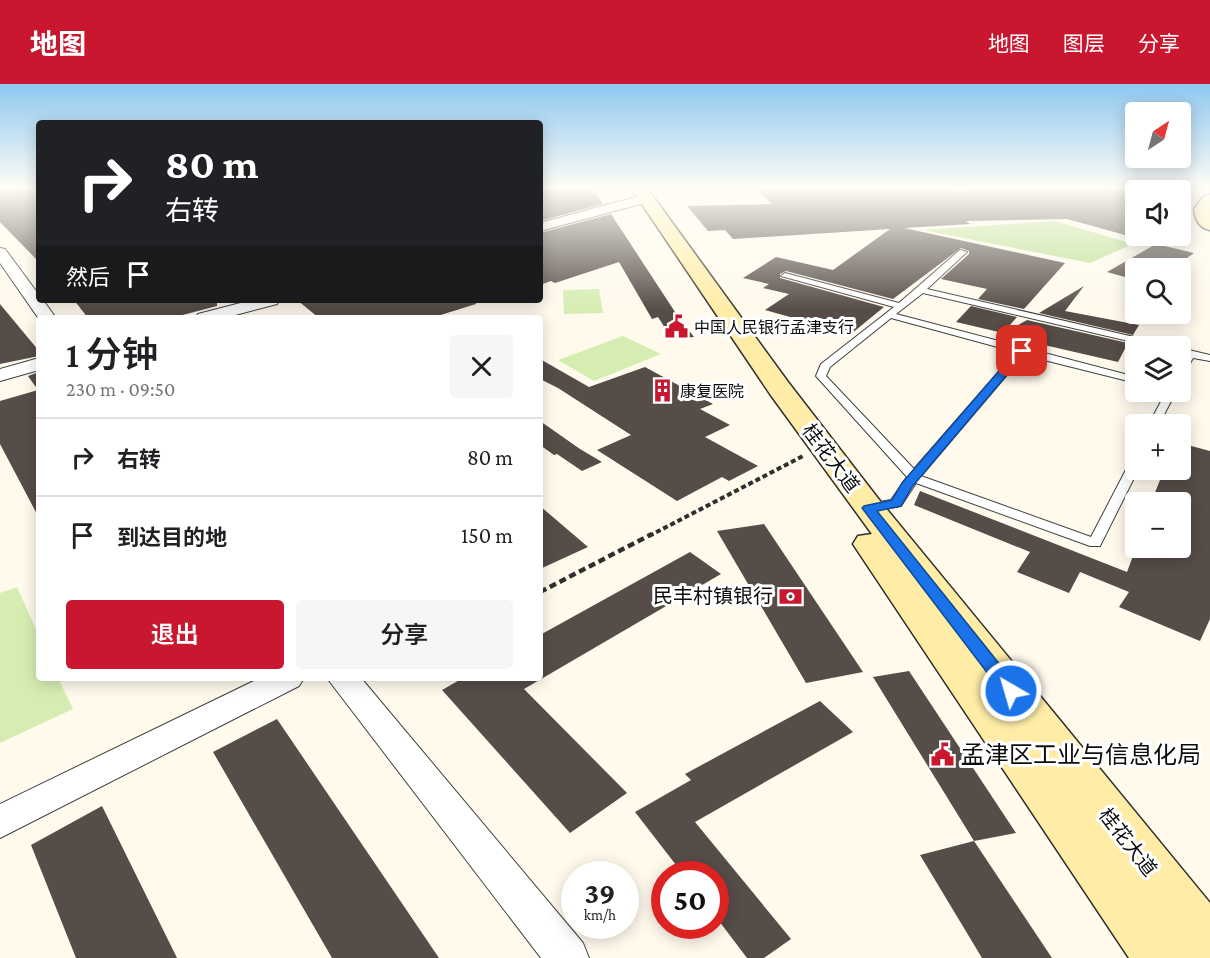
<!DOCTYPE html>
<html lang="zh">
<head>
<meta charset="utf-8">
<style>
	:root { --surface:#fff; --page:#f6f6f6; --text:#202124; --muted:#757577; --line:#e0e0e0; --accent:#ca1730 }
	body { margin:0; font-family:"Crimson Pro","Noto Sans SC",serif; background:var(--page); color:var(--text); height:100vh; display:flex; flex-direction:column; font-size:22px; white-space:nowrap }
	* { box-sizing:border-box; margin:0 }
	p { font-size:20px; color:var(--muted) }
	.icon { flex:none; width:33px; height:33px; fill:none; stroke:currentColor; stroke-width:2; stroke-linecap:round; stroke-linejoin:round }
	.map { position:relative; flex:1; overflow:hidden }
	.side { position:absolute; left:36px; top:231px; width:507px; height:366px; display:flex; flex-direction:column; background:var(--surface); border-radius:6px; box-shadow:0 3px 15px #0003 }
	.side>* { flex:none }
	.hud { position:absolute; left:36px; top:36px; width:507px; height:183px; border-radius:6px; box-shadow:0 3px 15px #0003; background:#202124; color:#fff; overflow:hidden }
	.needle { width:39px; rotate:36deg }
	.tools { position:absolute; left:1125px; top:18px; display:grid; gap:12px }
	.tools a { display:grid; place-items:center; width:66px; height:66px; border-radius:6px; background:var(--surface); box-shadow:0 3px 15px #0003; font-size:30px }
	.speed { position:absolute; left:561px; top:777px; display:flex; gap:12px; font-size:30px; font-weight:700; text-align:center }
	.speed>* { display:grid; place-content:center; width:78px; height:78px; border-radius:50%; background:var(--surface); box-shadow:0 3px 15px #0003; line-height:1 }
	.speed small { font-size:15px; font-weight:400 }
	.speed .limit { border:9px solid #d22; background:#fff; color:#111 }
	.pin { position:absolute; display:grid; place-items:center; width:51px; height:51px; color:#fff; margin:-26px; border-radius:12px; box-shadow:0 3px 9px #0006 }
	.me { position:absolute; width:66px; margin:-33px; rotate:322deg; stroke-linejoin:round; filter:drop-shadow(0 0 4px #0008) }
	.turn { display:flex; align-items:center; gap:21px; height:126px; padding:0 30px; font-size:27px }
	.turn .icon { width:78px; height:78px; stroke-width:2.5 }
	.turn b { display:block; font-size:42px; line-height:51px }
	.then { display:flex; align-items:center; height:57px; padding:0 30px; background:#0003; gap:12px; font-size:22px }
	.round { display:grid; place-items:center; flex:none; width:63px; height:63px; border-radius:6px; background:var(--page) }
	.headline { display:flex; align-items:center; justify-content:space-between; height:102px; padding:0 30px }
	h1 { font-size:36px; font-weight:600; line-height:45px }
	.button { display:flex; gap:12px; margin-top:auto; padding:12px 30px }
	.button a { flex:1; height:69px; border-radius:6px; background:var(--accent); color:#fff; font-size:24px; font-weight:600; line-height:69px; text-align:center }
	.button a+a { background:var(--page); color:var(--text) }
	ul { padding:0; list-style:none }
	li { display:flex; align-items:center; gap:18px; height:78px; padding:0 30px; border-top:2px solid var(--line) }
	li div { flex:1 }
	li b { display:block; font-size:22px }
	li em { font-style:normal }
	header { display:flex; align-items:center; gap:36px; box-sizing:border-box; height:84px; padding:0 30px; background:var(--accent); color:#fff }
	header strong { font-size:28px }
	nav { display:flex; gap:33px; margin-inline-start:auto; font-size:21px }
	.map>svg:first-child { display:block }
	.green { fill:#d6edb2 }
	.forest { fill:#bbe090 }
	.building { fill:#564c48 }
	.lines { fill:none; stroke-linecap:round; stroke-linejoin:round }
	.lane-casing { stroke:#404040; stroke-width:2 }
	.street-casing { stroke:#404040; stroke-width:2 }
	.secondary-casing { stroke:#2f2f2f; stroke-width:3 }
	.path-far1 { stroke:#2f2f2f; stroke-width:4; stroke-dasharray:5 3; stroke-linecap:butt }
	.path { stroke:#2f2f2f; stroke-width:4.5; stroke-dasharray:7 4; stroke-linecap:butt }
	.lane { fill:#fff; fill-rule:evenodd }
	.street { fill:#fff; fill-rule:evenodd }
	.secondary { fill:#ffeda7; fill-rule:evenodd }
	.route { fill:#1a73e8; stroke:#114b97; stroke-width:1.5 }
	.labels { text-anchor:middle; stroke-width:6; stroke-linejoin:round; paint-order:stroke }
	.far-poi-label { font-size:16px; fill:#0d0d0d; stroke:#fff; text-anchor:start }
	.street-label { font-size:20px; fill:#0d0d0d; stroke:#fff }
	.poi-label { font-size:20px; fill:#0d0d0d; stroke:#fff; text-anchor:end }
	.near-poi-label { font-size:24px; fill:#0d0d0d; stroke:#fff; text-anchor:start }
</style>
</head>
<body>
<header>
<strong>地图</strong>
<nav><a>地图</a><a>图层</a><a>分享</a></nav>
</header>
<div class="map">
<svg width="1210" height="874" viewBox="0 0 1210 874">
	<rect width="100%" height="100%" fill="#fffaec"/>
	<!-- green -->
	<path class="green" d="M599,205L603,229L564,230L563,206Z
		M623,252L661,270L594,297L558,276Z
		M17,503L39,552V594H58L73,625L0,659V509Z"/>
	<!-- forest -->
	<path class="forest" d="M1055,137L1133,160L1090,179L923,146Z"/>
	<!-- building -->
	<path class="building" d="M0,104H32L39,110V178L0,138Z
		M540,104H592L603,120L540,137Z
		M755,104H953L959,107L974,104H1136V154L1067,135L966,137L970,140L904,144L1065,179L1024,225L978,215L987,205L941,195L969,170V167L961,164L893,215L786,187L780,190V194L884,223L851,250L765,226L789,210L763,204L769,200L743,194L776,173L833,186L890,145L733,155L725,146L708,147L687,122L772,120Z
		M611,130L677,231L694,253L672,255L658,233L652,235L619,178L555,199L551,197L540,201V149Z
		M1156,160L1194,169L1173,184L1136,175V196L1107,188Z
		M1084,202L1065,227L1139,241L1133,251L1039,229Z
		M74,216H217V222L171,234H88Z
		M297,216H475L476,220L431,234H319Z
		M0,220L39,267V272L0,280Z
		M971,222L1017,233L1003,249L956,238Z
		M1027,236L1128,259L1118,278L1001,251Z
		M540,275L589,303L645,283L713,320L700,325L730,341L705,353L758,382L729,397L722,393L677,417L597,366L631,351L558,304L540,295Z
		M39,288V434L0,360V317L38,306L28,292Z
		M540,337L580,365L602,378L582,387L557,370L554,371L540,361Z
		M1180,359L1210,367V535L1200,557L1119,523L1129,508L1080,488L1069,509L1017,488L1030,468L914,421L920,407L1127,488L1136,464H1180V418L1154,411L1164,386H1180Z
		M540,422L588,463L540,485Z
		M764,440L863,588L806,599L717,447Z
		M690,468L721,490L524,605L627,709L570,749L442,606L463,594H540V551Z
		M909,587L1016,749L974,757L873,593Z
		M820,617L853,648L695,738L791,855L764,874H747L716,833V790H683L635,728L691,696L685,690Z
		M277,635L439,874H332L213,668Z
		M102,722L177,874H76L31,761Z
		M974,757L1052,874H982L920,771Z"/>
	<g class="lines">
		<defs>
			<path id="lane" d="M960,166L967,168L927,205L1160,259L1165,262H1150L923,209L896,230L1136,293V299L1024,271L921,392L1091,453L1130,378L1136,374V386H1138L1100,462H1090L916,399L901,422L869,428L862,424L864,421L891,416L907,393L816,292L821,280L894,223L781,192L785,189L899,219ZM891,234L1016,268L914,385L826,292L830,283Z
				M1180,264L1210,271V277L1193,274L1184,290L1180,291V278L1184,271L1180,270Z
				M1166,308H1176L1159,340H1149Z"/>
			<path id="street" d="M647,110L653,114L652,117L540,147V139Z
				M0,164L5,165L39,211V216H43L56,234L39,235L0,179Z
				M252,216H279L277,220L224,234H195L198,230Z
				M39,274V286L0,297V285Z
				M260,594H304L299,602L0,754V720Z
				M327,594H361L583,859L589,874H541Z"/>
			<path id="secondary" d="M631,104H647L788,298L880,417L1210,819V874H1129L853,460L858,452L872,450L770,310Z
				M1210,111V146C1199,144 1195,135 1194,125L1204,112Z"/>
		</defs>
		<!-- lane casing -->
		<use href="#lane" class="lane-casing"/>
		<!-- street casing -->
		<use href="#street" class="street-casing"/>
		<!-- secondary casing -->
		<use href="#secondary" class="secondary-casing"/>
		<!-- path-far1 -->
		<path class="path-far1" d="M649,452L803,372"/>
		<!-- path -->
		<path class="path" d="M540,508L652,450"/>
		<!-- lane -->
		<use href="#lane" class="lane"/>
		<!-- street -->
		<use href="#street" class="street"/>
		<!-- secondary -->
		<use href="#secondary" class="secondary"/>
	</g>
	<!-- sky -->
	<linearGradient id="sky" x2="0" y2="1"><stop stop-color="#8fc8f0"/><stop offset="0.46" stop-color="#fffdf6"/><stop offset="1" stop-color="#fffdf6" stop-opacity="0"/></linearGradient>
	<rect width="1210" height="226" fill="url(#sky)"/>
	<!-- route -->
	<path class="route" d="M1018,265L1027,267L912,403L901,422L877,427L1017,602L1019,607L1017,612L1011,613L1005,612L862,424L864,422L892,416L902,399Z"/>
	<!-- icons -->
	<defs>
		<symbol id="civic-bare" viewBox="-9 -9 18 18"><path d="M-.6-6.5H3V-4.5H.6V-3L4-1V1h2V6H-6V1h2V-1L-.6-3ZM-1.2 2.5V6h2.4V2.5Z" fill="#ca1730" stroke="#fff" stroke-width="2.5" paint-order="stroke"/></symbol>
		<symbol id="building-bare" viewBox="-9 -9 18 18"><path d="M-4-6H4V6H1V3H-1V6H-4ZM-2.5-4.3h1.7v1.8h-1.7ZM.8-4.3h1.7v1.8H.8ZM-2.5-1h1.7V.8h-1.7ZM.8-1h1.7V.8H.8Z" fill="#ca1730" stroke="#fff" stroke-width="2.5" paint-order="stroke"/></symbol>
		<symbol id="bank-bare" viewBox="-9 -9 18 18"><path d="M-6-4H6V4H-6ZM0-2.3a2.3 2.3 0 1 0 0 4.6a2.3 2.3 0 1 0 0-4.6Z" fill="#ca1730" stroke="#fff" stroke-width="2.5" paint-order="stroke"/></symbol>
	</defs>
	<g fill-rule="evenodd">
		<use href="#civic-bare" x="660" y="226" width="33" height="33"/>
		<use href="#building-bare" x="646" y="290" width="33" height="33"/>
		<use href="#bank-bare" x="774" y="496" width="33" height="33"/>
		<use href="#civic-bare" x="926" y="654" width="33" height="33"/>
	</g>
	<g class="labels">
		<!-- far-poi labels -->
		<g class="far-poi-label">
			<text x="694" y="249">中国人民银行孟津支行</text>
			<text x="680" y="313">康复医院</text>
		</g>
		<!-- street labels -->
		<g class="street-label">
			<text transform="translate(831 374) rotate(53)" y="7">桂花大道</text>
			<text transform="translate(1128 758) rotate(52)" y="7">桂花大道</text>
		</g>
		<!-- poi labels -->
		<g class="poi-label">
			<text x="773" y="519">民丰村镇银行</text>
		</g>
		<!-- near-poi labels -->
		<g class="near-poi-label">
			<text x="961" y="679">孟津区工业与信息化局</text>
		</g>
	</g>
</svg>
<div class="tools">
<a><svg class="needle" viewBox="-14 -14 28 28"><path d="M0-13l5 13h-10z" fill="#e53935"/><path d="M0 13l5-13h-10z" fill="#757577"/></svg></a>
<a><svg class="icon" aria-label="sound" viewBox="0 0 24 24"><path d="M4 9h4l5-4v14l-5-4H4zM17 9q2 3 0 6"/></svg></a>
<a><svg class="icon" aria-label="search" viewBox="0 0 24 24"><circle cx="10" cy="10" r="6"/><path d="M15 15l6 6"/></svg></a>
<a><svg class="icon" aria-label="layers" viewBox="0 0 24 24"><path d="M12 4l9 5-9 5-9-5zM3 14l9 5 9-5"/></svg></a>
<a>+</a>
<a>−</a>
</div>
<div class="speed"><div>39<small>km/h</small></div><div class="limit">50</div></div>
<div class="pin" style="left:1022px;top:267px;background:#d93025"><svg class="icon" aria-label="arrive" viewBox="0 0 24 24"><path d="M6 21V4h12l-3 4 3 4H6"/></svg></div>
<svg class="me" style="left:1011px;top:607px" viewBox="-20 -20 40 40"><circle r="17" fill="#1a73e8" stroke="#fff" stroke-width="3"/><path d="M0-11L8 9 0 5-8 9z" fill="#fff"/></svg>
<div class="hud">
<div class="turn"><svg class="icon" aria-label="right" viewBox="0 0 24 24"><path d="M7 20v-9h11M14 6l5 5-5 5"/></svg><div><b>80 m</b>右转</div></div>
<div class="then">然后<svg class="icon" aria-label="arrive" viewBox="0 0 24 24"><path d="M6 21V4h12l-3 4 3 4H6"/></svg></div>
</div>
<section class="side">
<div class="headline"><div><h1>1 分钟</h1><p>230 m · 09:50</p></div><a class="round"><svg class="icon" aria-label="close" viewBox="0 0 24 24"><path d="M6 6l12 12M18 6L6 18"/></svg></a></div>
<ul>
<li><svg class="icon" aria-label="right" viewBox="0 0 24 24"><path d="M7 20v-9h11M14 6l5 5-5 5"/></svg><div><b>右转</b></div><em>80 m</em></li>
<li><svg class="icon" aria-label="arrive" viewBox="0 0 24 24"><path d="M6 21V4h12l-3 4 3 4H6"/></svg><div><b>到达目的地</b></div><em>150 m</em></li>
</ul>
<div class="button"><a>退出</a><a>分享</a></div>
</section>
</div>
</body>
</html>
